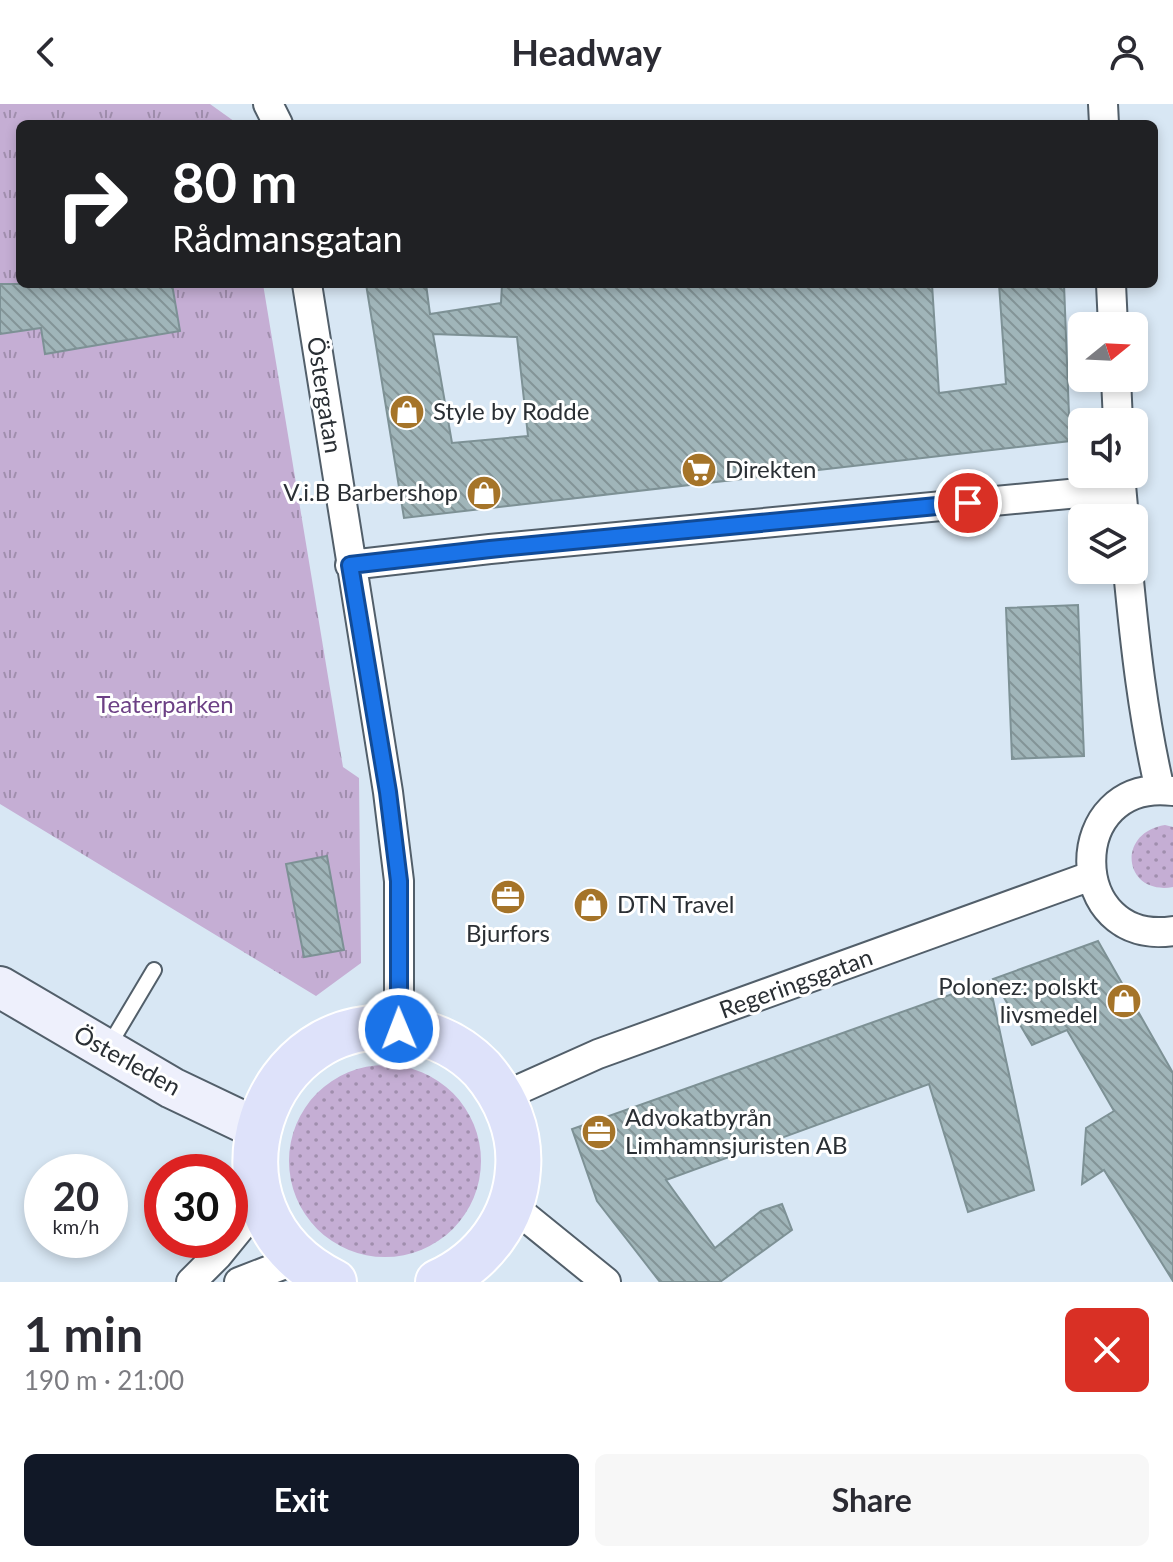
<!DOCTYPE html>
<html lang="en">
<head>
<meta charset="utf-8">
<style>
	:root { --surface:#fff; --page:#f7f7f7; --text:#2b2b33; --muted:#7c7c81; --accent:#111827 }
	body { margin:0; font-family:Lato,sans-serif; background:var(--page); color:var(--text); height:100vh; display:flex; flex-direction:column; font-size:30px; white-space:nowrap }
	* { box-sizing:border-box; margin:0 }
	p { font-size:26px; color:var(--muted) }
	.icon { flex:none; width:44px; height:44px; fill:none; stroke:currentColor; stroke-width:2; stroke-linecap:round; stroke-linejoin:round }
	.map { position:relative; height:1178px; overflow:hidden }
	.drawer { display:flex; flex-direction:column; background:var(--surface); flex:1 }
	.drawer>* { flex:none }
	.hud { position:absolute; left:16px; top:16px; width:1142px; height:168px; border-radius:12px; box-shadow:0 4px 12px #0003; background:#202124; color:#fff; overflow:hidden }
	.needle { width:52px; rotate:72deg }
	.tools { position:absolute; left:1068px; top:208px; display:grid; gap:16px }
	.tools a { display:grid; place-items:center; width:80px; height:80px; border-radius:12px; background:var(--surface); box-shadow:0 4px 12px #0003; font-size:40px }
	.speed { position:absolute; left:24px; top:1050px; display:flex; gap:16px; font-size:40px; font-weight:700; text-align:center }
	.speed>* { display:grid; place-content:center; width:104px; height:104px; border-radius:50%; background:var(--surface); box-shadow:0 4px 12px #0003; line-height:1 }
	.speed small { font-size:20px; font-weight:400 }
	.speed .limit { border:12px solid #d22; background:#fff; color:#111 }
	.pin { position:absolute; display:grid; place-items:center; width:68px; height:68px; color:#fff; margin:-34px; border:4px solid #fff; border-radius:50%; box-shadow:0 2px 8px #0007 }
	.me { position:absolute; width:88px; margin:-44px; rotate:359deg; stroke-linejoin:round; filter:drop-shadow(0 0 6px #0008) }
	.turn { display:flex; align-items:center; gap:28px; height:168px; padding:0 24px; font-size:36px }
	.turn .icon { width:104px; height:104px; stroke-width:2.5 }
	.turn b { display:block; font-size:56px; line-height:68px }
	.round { display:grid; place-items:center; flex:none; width:84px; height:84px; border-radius:12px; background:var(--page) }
	.headline { display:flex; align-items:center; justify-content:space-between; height:136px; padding:0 24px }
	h1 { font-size:48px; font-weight:700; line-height:60px }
	.cta { display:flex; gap:16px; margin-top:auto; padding:16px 24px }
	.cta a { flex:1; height:92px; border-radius:12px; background:var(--accent); color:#fff; font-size:32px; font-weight:700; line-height:92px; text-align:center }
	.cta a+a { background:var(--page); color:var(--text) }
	header { display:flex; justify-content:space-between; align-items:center; height:104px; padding:0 24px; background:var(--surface); font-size:36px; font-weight:700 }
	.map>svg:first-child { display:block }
	.grass { fill:url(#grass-dots) }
	.park { fill:url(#park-tufts) }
	.building { fill:url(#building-back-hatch); stroke:#7d9195; stroke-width:2; fill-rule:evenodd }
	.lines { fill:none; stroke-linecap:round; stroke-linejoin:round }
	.lane-casing { stroke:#525f6a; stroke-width:18 }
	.street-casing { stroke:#525f6a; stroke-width:32 }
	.secondary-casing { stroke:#525f6a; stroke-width:44 }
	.primary-casing { stroke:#fff; stroke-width:48 }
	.lane { stroke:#fff; stroke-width:14 }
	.street { stroke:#fff; stroke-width:28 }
	.secondary { stroke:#eef0fc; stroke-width:40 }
	.primary { stroke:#dee2fa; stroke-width:44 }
	.route-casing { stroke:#114b97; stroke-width:20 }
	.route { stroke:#1a73e8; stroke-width:14 }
	.labels { text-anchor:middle; stroke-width:6; stroke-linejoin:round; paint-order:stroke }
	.street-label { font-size:24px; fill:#2a2f34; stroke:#fff }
	.poi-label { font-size:24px; fill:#2a2f34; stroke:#fff; text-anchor:start }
	.park-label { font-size:24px; fill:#6c4085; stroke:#fff }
</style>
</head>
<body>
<header><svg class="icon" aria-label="back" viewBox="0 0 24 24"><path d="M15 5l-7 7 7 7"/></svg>Headway<svg class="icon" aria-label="person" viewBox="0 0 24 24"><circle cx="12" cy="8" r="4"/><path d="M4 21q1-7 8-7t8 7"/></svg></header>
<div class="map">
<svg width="1173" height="1178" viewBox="0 0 1173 1178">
	<defs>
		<pattern id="grass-dots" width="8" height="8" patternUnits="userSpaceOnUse" patternTransform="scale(2)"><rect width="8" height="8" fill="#c5aed4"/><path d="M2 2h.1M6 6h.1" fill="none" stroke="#a08ead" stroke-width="1.8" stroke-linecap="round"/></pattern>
		<pattern id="park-tufts" width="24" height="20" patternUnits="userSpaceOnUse" patternTransform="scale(2)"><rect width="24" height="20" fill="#c5aed4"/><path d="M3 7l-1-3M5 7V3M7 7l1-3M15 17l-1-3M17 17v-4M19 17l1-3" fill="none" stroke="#a08ead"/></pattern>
		<pattern id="building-back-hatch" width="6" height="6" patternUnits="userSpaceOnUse" patternTransform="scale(2)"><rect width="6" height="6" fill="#a0b5b9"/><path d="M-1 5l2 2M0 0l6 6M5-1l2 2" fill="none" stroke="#839497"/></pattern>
	</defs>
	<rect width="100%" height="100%" fill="#d8e7f4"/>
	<!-- grass -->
	<path class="grass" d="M1165,721L1173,723V783C1124,792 1115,729 1165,721Z
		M289 1057a96 96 0 1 1 192 0a96 96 0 1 1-192 0Z"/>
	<!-- park -->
	<path class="park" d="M0,0H210L238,20H20V180H263L343,663L359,674L361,859L316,892L0,700Z"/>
	<!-- building -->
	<path class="building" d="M0,180H172L180,227L45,250L41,224L0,230Z
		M366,180H426L430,210L501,199L502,180H932L939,289L1006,280L999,180H1064L1070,337L404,414ZM433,230L517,233L528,332L452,339Z
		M1078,501L1084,652L1012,655L1006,504Z
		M327,752L344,846L304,853L286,760Z
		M1098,837L1173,969V1177L1104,1066L1082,1080L1086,1024L1114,1007L1067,926L1032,941L993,875Z
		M989,877L1034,1086L968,1108L929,980L666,1076L715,1144L761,1107L782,1100L792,1126L720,1178H660L597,1097L572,1025Z"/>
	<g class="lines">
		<defs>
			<path id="lane" d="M107,945L154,866"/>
			<path id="street" d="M268,0L278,20
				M1103,0L1104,20
				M307,180L388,688L399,777V925
				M1111,180L1113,222
				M1116,274L1118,318
				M1120,370L1124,414
				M350,461L490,445L1121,385
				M1128,466C1135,540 1143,613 1160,686
				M1173,687C1063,673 1065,843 1173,827
				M502,993L598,950L1091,772
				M511,1101L606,1178
				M191,1178L218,1151L261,1098
				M239,1178L298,1155"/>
			<path id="secondary" d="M0,883L172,984L258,1025"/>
			<path id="primary" d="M334,1178C190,1108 261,899 408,926C436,931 462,944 482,965C506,993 521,1028 518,1065C515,1115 483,1158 438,1178"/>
		</defs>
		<!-- lane casing -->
		<use href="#lane" class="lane-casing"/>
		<!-- street casing -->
		<use href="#street" class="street-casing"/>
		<!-- secondary casing -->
		<use href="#secondary" class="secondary-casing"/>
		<!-- primary casing -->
		<use href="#primary" class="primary-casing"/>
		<!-- lane -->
		<use href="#lane" class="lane"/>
		<!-- street -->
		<use href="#street" class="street"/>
		<!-- secondary -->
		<use href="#secondary" class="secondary"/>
		<!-- primary -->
		<use href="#primary" class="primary"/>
	</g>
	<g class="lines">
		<defs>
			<path id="route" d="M399,925V777L388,688L350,461L490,445L968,399"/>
		</defs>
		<!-- route casing -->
		<use href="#route" class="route-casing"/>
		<!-- route -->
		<use href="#route" class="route"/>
	</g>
	<!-- icons -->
	<defs>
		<symbol id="shop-disc" viewBox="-11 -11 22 22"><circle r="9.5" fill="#a57429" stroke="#fff"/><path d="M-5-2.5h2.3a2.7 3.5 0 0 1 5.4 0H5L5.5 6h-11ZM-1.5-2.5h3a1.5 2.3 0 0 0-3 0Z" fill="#fff"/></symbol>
		<symbol id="supermarket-disc" viewBox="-11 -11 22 22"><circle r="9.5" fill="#a57429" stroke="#fff"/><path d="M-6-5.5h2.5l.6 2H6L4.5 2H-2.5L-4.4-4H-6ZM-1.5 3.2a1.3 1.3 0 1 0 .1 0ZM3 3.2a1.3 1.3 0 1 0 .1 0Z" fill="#fff"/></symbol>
		<symbol id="office-disc" viewBox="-11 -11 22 22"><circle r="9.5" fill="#a57429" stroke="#fff"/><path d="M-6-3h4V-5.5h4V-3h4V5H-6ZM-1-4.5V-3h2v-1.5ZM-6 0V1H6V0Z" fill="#fff"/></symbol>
	</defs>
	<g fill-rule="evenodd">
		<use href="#shop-disc" x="387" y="288" width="40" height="40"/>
		<use href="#supermarket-disc" x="679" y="346" width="40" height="40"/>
		<use href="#shop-disc" x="464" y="369" width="40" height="40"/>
		<use href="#office-disc" x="488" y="773" width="40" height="40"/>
		<use href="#shop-disc" x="571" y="781" width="40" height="40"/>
		<use href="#shop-disc" x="1104" y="877" width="40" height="40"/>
		<use href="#office-disc" x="579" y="1008" width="40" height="40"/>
	</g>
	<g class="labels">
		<!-- street labels -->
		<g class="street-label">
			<text transform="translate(324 291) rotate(81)" y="8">Östergatan</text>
			<text transform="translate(796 880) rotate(-20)" y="8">Regeringsgatan</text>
			<text transform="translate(127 957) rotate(29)" y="8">Österleden</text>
		</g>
		<!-- poi labels -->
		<g class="poi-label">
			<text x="433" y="316">Style by Rodde</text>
			<text x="725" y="374">Direkten</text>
			<text x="458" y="397" text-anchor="end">V.i.B Barbershop</text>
			<text x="617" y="809">DTN Travel</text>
			<text x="508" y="838" text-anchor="middle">Bjurfors</text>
			<text x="1098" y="891" text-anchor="end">Polonez: polskt<tspan x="1098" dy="28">livsmedel</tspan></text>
			<text x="625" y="1022">Advokatbyrån<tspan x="625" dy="28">Limhamnsjuristen AB</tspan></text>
		</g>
		<!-- park labels -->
		<g class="park-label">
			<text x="165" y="609">Teaterparken</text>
		</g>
	</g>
</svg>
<div class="tools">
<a><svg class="needle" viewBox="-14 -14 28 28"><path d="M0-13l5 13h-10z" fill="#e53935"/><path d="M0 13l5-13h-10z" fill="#7c7c81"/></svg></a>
<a><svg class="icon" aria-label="sound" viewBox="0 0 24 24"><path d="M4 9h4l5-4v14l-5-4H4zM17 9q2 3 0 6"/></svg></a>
<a><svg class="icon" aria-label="layers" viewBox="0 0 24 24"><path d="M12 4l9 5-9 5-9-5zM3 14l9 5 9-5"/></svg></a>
</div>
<div class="speed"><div>20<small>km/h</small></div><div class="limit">30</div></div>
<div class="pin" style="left:968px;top:399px;background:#d93025"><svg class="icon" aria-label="arrive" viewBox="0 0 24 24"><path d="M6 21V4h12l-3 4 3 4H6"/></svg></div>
<svg class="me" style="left:399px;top:925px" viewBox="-20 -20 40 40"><circle r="17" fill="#1a73e8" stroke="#fff" stroke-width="3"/><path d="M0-11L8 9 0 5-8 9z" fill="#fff"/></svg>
<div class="hud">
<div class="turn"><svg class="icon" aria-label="right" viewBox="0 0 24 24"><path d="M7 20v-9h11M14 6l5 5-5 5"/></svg><div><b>80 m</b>Rådmansgatan</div></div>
</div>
</div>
<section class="drawer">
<div class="headline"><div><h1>1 min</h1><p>190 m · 21:00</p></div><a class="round" style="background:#d93025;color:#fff"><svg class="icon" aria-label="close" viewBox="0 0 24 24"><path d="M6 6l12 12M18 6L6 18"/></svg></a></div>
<div class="cta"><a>Exit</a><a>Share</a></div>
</section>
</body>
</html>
